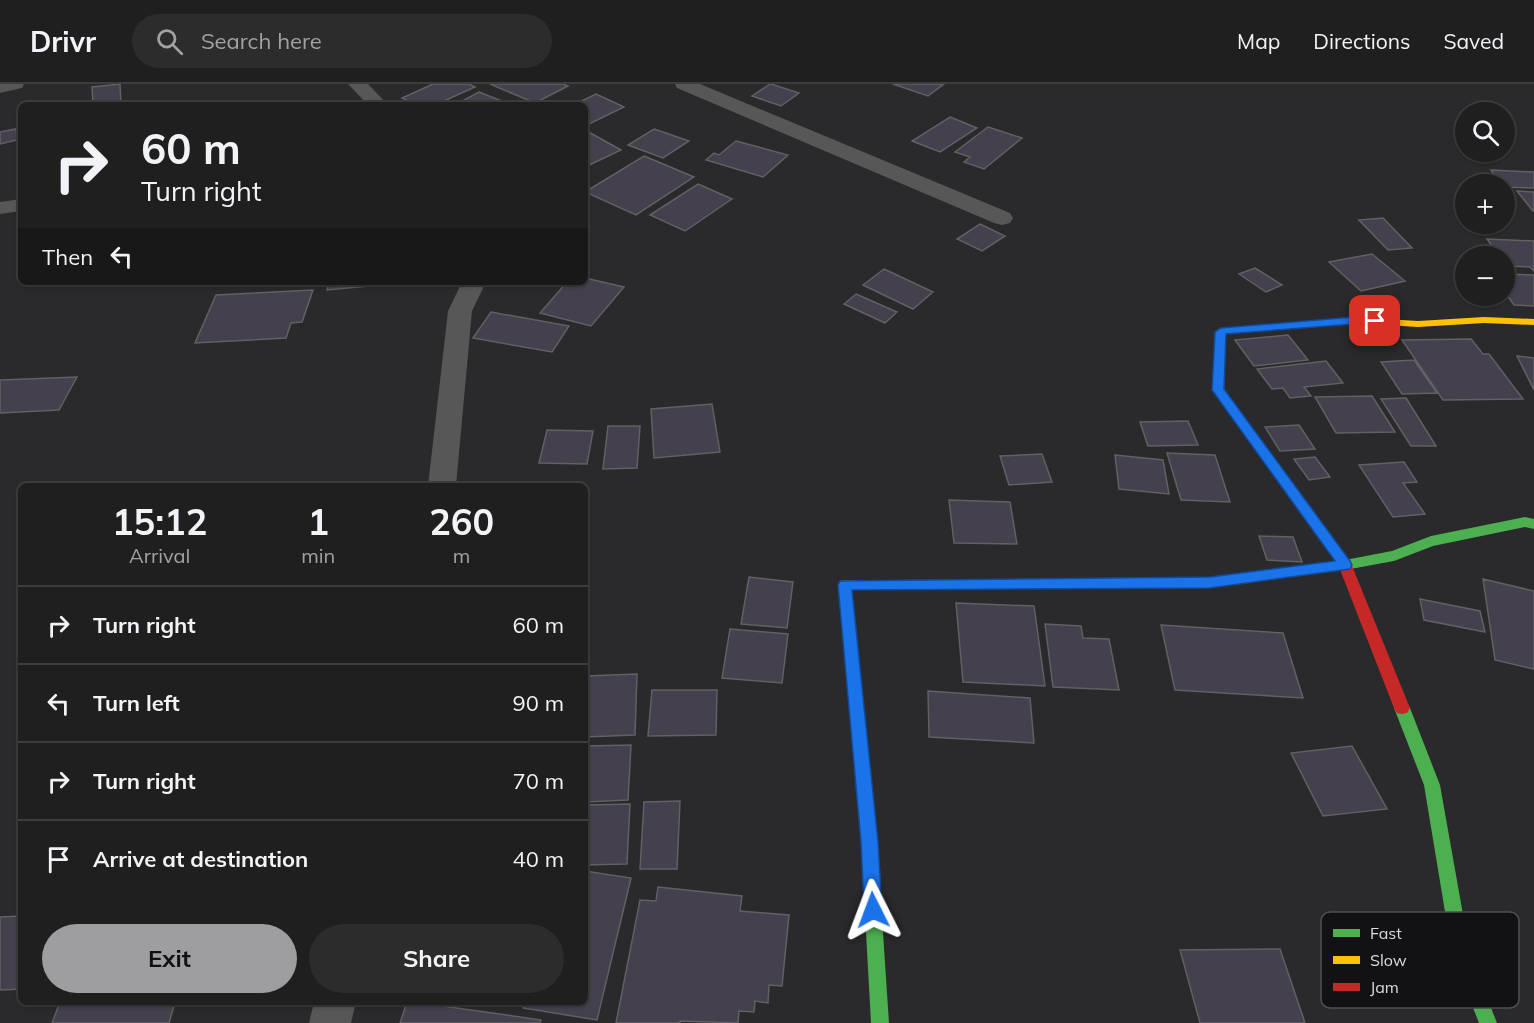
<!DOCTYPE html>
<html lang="en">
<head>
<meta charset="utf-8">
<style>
	:root { --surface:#201f20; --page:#2d2c2d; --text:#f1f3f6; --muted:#a2a2a5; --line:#3d3d3e; --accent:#9e9d9f }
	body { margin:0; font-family:Mulish,sans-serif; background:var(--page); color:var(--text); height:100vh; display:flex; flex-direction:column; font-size:22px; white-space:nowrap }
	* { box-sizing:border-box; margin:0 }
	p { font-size:20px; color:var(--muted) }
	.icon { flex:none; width:33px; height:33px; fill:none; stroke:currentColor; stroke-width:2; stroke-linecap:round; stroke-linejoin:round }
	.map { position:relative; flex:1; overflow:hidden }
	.side { position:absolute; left:18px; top:399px; width:570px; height:522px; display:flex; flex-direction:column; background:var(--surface); border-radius:9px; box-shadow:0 2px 4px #0004,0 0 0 2px var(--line) }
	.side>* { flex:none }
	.top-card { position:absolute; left:18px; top:18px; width:570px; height:183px; border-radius:9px; box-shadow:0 2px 4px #0004,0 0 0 2px var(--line); background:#201f20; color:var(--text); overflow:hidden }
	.buttons { position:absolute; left:1455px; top:18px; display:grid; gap:12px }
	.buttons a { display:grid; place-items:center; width:60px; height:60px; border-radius:50%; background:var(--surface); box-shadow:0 2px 4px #0004,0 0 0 2px var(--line); font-size:30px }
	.pin { position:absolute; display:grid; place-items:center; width:51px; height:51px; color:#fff; margin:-26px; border-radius:12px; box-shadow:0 3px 9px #0006 }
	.me { position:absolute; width:66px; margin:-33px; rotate:357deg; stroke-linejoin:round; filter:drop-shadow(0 0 4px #0008) }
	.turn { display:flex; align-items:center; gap:21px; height:126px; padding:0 24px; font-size:27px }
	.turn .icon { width:78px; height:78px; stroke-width:2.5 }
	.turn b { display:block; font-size:42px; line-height:51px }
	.then { display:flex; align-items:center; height:57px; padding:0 24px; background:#0003; gap:12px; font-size:22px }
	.eta { display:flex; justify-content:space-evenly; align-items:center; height:102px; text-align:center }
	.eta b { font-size:36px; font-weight:700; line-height:42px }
	.cta { display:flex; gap:12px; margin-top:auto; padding:12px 24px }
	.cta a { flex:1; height:69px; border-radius:36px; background:var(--accent); color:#111; font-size:24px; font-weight:700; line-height:69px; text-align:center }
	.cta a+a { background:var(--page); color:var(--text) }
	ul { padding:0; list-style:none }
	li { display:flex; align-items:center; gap:18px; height:78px; padding:0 24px; border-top:2px solid var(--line) }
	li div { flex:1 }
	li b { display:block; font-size:22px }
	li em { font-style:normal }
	header { display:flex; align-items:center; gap:36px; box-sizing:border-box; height:84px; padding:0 30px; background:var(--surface); border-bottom:2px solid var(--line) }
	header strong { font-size:28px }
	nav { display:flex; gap:33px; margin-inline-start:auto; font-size:21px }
	.search { width:420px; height:54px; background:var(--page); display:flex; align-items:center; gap:15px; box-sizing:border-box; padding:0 21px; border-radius:33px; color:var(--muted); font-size:22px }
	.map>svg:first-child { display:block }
	.building { fill:#44404d; stroke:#616062; stroke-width:1.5 }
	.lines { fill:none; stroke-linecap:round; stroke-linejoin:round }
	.street { fill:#575757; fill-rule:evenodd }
	.fast { fill:#4caf50; fill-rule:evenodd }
	.slow { fill:#ffc107; fill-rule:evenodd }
	.jam { fill:#c62828; fill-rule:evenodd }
	.route { fill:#1a73e8; stroke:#114b97; stroke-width:1.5 }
	.key { fill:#121113; stroke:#4f4e50; stroke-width:1.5 }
	.key-label { font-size:16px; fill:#dcdcde }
</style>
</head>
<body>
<header>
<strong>Drivr</strong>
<div class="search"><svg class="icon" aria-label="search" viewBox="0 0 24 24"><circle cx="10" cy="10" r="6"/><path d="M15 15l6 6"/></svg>Search here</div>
<nav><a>Map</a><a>Directions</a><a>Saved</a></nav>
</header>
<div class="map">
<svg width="1534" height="939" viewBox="0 0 1534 939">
	<rect width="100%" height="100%" fill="#2a292b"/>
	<!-- building -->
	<path class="building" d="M120,0L121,21H93L92,3Z
		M433,0H469L475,3L435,21H416L402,14Z
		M490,0H563L568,2L535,19Z
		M770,0H771L799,9L781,22L752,12Z
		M893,0H944L928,12Z
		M479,8L512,21H455Z
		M596,10L624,23L587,41L585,40V21H573Z
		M950,33L977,44L940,68L912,57Z
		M988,43L1022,54L984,85L964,78L970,73L955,68Z
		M16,45L17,56L0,60V48Z
		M654,45L689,57L663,74L628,61Z
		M585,46L621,66L585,83Z
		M736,57L788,71L763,93L706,76L714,69L719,71Z
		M644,72L694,93L636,131L585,108Z
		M1491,86L1534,88V104L1504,103Z
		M698,100L732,115L685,147L650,131Z
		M1517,107L1534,108V127H1533Z
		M1383,134L1412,164L1388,166L1359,136Z
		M980,140L1005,152L982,167L957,155Z
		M1487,155L1534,157V187L1530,183L1506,182L1504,172H1499Z
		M1372,170L1405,197L1361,207L1329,178Z
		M1255,184L1282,201L1266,208L1239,190Z
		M884,185L933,208L913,225L863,201Z
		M1504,190L1534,191V222L1514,221L1504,207Z
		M585,194L624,203L591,242L540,229L567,198H585Z
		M329,198H412L327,206Z
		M313,206L302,238L291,239L286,254L195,259L216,211Z
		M856,210L897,228L885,239L844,220Z
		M491,228L569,242L552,268L473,254Z
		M1288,251L1308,276L1254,282L1235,256Z
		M1471,255L1483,270H1489L1523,315L1443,316L1402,256Z
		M1517,272L1534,274V306Z
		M1414,276L1437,309L1402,310L1381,278Z
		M1326,277L1343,299L1304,303L1311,312L1290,314L1283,304L1272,305L1257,285Z
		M77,293L59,326L0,329V296Z
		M1372,312L1395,348L1336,349L1315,313Z
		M1406,314L1436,362H1411L1381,315Z
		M712,320L720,368L654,374L651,325Z
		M1188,337L1198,361L1148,362L1140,338Z
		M1299,341L1315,365L1280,367L1265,343Z
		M608,342H640L637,384L603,385Z
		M547,346L593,347L587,380L539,379Z
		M1167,369L1215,371L1230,418L1181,416Z
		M1042,370L1052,398L1009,401L1000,372Z
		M1115,371L1163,376L1169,410L1119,405Z
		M1315,373L1330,393L1309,396L1294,375Z
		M1404,378L1417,398L1403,399L1425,430L1393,433L1359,381Z
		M949,416L1010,418L1017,460L954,459Z
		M1259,452L1293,453L1302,478L1267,476Z
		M749,493L793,498L787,544L741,540Z
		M1483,495L1534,507V585L1495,576Z
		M1420,515L1480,527L1485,548L1424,536Z
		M956,519L1034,522L1045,602L963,598Z
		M1045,540L1081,542L1083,554L1109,555L1119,606L1053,603Z
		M1161,541L1283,549L1303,614L1175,606Z
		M730,545L788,550L782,599L722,594Z
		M637,590L635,651L585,653V592Z
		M652,606H717L716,651L648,652Z
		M928,607L1030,614L1034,659L929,653Z
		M631,661L628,716L585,718V662Z
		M1352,662L1387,725L1323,732L1291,669Z
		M680,717L677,785H640L644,718Z
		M630,720L627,780L585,781V721Z
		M585,787L631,794L597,936L523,924L525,918H585Z
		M658,803L742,812L740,827L789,831L782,902L769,901L768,919L755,917L754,928L739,927L738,939L680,937V939H616L640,816L656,817Z
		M21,832V905L0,906V833Z
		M1280,865L1305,939H1200L1180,866Z
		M60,918H175L169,939H52Z
		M407,918H414L541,936L540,939H400Z"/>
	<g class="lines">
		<!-- street -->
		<path class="street" d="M0,0H24L22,4L0,9Z
			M348,0H368L388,21H368Z
			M675,0H700L1010,129L1013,134L1010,139L1002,141L994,139L677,4Z
			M21,115V127L0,130V118Z
			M462,198H486L472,227L456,402H428L448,227Z
			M314,918H356L351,939H309Z"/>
		<!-- fast -->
		<path class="fast" d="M1525,433L1534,435V445L1525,443L1433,462L1394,477L1345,486L1210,503L1186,502L1184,498L1186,494L1210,493L1345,476L1392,467L1431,452Z
			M845,496H895L900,497L902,501L900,505L895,506H852L877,758L889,939H871L861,758L838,501L840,497Z
			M1402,618L1407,619L1410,624L1440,701L1470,870L1497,939H1479L1452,870L1424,701L1394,624L1397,619Z"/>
		<!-- slow -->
		<path class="slow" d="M1354,233L1418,237L1484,233L1534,235V241L1484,239L1418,243L1354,239L1307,243L1302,240L1307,237Z"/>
		<!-- jam -->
		<path class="jam" d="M1307,237L1312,240L1311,242L1226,250L1224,306L1350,477L1410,624L1407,629L1402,630L1397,629L1394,624L1339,483L1212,306L1217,245Z
			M1191,493L1196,494L1198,498L1196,502L1191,503L895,506L890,505L888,501L890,497L895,496Z"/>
	</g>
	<!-- route -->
	<path class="route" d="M1354,233L1375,234L1381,237L1375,241L1354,240L1226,250L1224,305L1350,477L1352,481L1350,485L1210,504L852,506L878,758L882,826L879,832L873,835L867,832L864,826L861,758L838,501L840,497L1210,493L1335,477L1212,306L1215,248L1221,244Z"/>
	<!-- legend -->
	<rect x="1321" y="828" width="198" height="96" rx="9" class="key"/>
	<rect x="1333" y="845" width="27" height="8" fill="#4caf50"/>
	<rect x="1333" y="872" width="27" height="8" fill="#ffc107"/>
	<rect x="1333" y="899" width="27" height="8" fill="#c62828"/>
	<g class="key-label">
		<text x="1370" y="855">Fast</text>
		<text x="1370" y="882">Slow</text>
		<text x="1370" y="909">Jam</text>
	</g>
</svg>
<div class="buttons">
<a><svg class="icon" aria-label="search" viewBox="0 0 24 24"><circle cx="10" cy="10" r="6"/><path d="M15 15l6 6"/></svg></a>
<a>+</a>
<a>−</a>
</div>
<div class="pin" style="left:1375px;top:237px;background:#d93025"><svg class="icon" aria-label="arrive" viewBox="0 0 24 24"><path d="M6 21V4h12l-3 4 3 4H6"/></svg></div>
<svg class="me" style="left:873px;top:826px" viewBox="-20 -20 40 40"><path d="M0-17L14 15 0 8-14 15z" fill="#1a73e8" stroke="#fff" stroke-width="4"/></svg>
<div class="top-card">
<div class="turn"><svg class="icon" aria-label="right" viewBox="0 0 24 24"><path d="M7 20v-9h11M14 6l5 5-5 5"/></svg><div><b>60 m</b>Turn right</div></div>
<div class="then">Then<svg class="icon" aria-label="left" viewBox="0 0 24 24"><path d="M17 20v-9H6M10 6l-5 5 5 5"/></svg></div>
</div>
<section class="side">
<div class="eta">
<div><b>15:12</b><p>Arrival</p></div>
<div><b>1</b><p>min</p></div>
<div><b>260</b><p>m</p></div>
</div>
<ul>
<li><svg class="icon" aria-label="right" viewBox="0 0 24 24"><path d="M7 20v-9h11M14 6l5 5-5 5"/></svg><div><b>Turn right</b></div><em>60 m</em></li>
<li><svg class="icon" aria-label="left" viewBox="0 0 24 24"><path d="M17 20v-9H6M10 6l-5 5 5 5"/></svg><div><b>Turn left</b></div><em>90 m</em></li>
<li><svg class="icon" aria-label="right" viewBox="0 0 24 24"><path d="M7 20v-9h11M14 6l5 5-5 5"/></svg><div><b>Turn right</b></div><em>70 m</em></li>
<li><svg class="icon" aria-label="arrive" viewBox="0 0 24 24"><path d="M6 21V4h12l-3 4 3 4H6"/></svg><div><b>Arrive at destination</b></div><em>40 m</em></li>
</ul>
<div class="cta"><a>Exit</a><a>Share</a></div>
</section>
</div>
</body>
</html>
